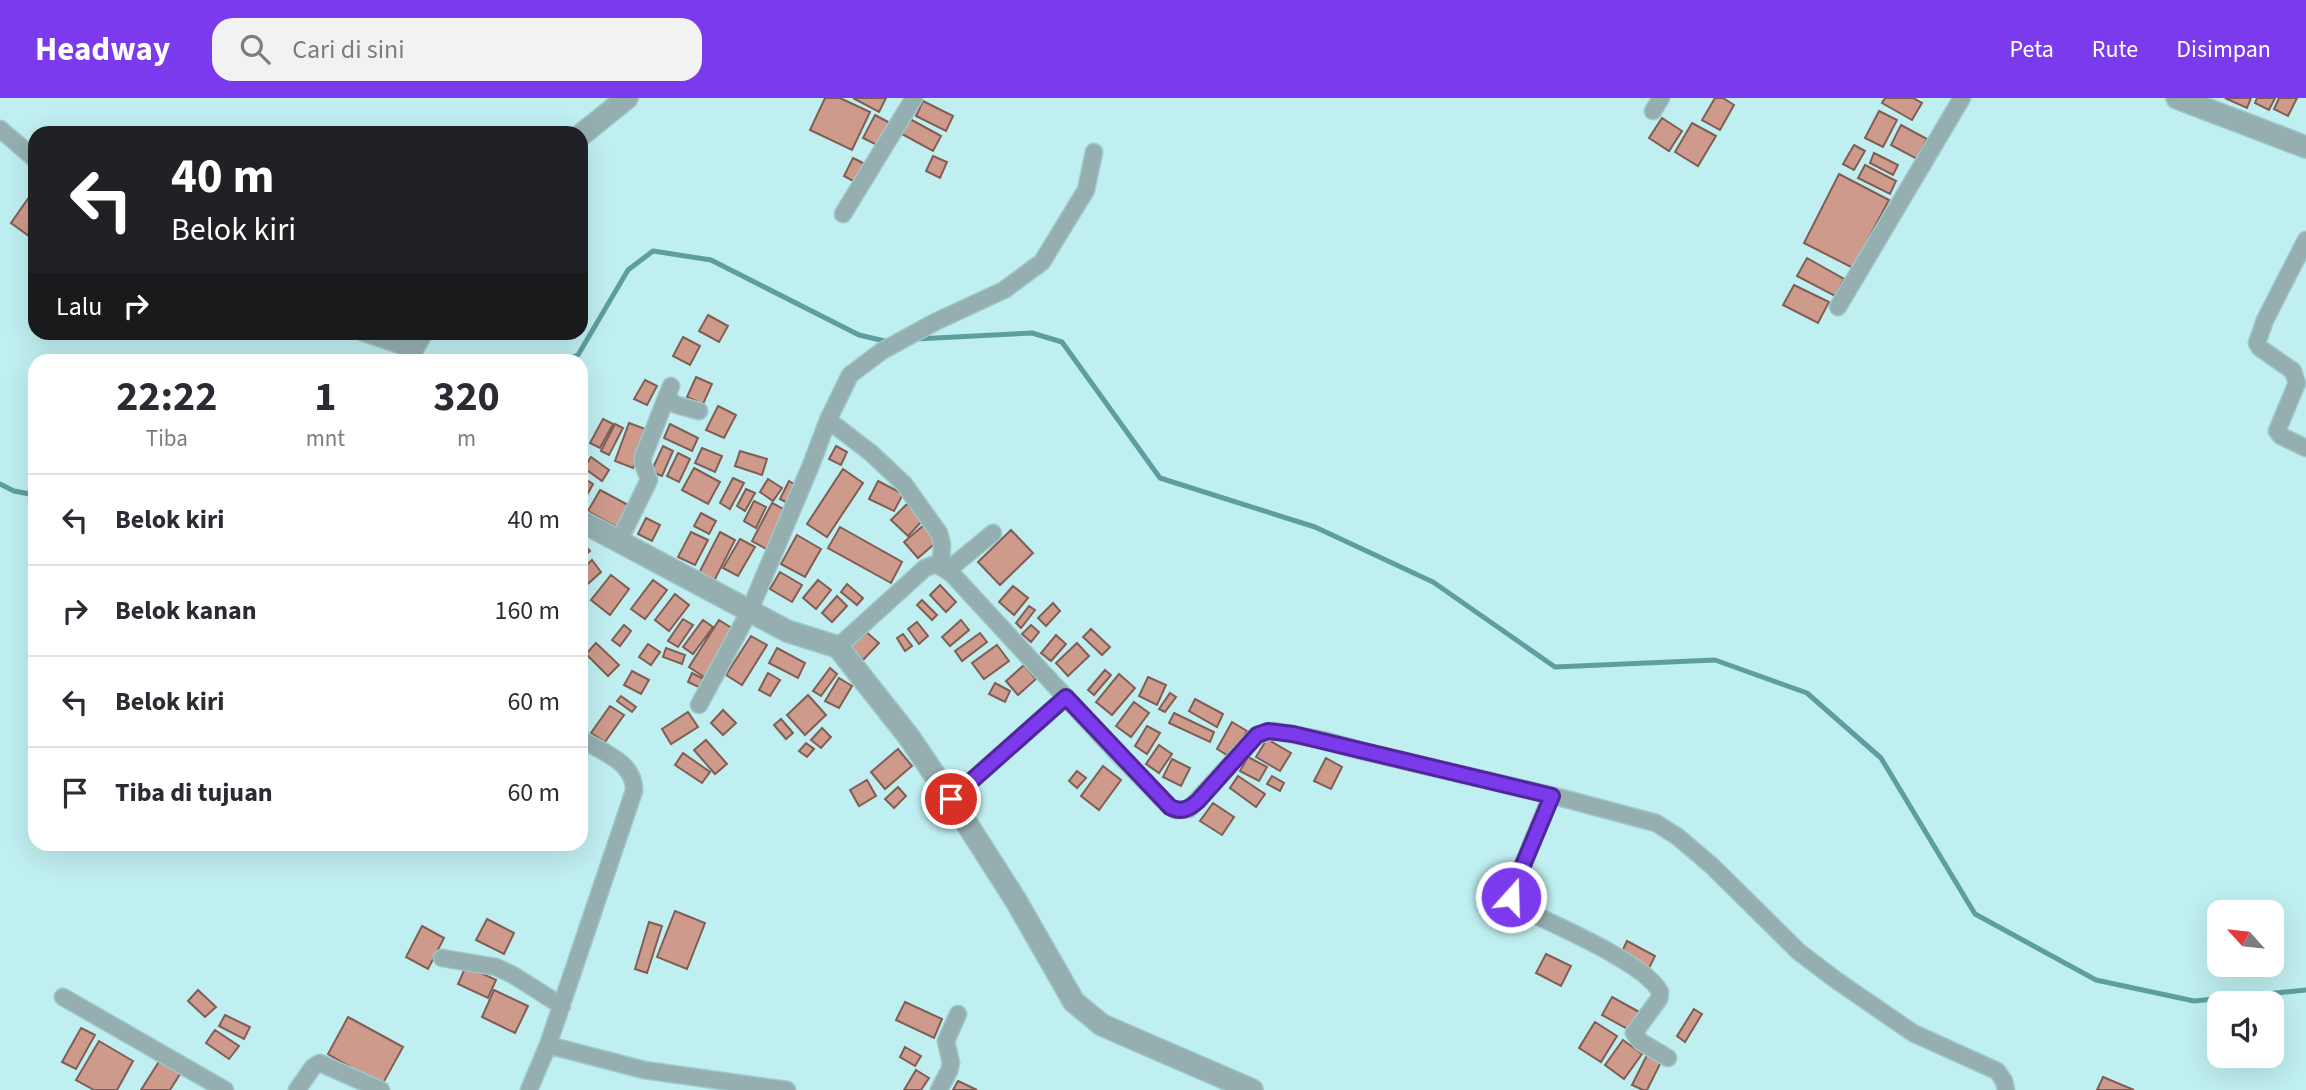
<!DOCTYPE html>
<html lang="id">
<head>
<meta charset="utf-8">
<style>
	:root { --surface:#fff; --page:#f2f2f3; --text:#2b2b33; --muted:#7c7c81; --line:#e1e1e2; --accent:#7c3aed }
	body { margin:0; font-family:"Source Sans 3",sans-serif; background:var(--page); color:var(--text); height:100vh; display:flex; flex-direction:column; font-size:26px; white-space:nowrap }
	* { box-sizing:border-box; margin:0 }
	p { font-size:23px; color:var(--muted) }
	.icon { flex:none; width:38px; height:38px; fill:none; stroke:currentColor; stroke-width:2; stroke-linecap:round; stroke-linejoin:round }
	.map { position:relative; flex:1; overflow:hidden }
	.panel { position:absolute; left:28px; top:256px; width:560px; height:497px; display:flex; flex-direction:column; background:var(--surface); border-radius:21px; box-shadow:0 7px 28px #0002 }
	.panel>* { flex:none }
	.banner { position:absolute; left:28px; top:28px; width:560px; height:214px; border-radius:21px; box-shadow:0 7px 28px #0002; background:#202124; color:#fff; overflow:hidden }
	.needle { width:46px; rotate:297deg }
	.buttons { position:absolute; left:2207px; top:802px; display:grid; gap:14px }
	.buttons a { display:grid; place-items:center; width:77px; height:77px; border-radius:14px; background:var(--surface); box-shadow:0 7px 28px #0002; font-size:35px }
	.pin { position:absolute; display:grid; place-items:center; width:60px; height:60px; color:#fff; margin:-30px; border:4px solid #fff; border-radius:50%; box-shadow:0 2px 7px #0007 }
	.me { position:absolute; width:77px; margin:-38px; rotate:20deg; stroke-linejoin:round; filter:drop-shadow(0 0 5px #0008) }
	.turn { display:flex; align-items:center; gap:24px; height:147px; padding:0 28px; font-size:32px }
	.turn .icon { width:91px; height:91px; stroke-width:2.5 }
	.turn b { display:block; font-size:49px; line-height:60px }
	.then { display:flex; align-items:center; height:66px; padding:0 28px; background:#0003; gap:14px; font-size:26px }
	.eta { display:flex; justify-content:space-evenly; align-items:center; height:119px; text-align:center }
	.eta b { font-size:42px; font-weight:700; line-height:49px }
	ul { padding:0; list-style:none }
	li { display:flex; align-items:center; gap:21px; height:91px; padding:0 28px; border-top:2px solid var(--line) }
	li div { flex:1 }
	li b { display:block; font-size:26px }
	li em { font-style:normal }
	header { display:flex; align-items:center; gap:42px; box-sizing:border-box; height:98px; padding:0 35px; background:var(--accent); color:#fff }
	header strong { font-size:33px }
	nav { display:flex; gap:38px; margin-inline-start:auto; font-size:24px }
	.search { width:490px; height:63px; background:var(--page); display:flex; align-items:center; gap:18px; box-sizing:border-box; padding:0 24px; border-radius:21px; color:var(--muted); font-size:26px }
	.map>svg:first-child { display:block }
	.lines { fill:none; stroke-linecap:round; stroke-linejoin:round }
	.stream { stroke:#5f9ea0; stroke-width:5 }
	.building { fill:#cd9a8c; stroke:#815e54; stroke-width:2 }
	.minor-casing { stroke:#9fc8ca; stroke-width:19 }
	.tertiary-casing { stroke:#9fc8ca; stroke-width:24 }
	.minor { stroke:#95afb0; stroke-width:16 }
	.tertiary { stroke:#95afb0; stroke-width:21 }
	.route-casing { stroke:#51269a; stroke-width:18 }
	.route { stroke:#7c3aed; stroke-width:12 }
</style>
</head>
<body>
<header>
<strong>Headway</strong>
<div class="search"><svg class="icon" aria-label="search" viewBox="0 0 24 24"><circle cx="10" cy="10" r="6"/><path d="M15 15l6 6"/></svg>Cari di sini</div>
<nav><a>Peta</a><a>Rute</a><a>Disimpan</a></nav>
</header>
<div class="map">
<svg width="2306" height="992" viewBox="0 0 2306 992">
	<rect width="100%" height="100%" fill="#c0eff1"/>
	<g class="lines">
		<!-- stream -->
		<path class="stream" d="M916,241L1032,235L1062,244L1160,380L1315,429L1433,484L1555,569L1715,562L1807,595L1881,660L1975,816L2096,882L2194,903L2306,892
			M565,262L578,257L628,172L653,153L711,162L859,237L889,244
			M0,386L14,393L35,397"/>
	</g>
	<!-- building -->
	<path class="building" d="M825,0H840L870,14L852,52L810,32Z
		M853,0H886L879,14Z
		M1715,0H1723L1734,7L1720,32L1702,22Z
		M1885,0H1913L1922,5L1912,22L1882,5Z
		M2225,0H2251L2247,10Z
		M2257,0H2275L2269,12L2255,5Z
		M2279,0H2297L2288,18L2274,11Z
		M923,3L953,18L946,33L916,18Z
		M1879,13L1897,22L1883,49L1865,40Z
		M875,17L890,25L879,48L863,40Z
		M1662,20L1682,33L1669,53L1649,40Z
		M910,21L941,38L933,53L902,36Z
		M1692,25L1716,38L1698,68L1675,54Z
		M1901,27L1927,41L1917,61L1891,47Z
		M1854,47L1865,53L1854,72L1843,66Z
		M1874,55L1898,67L1893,77L1870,65Z
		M933,58L947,64L940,80L926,73Z
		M853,60L865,66L855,84L844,78Z
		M1865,67L1896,83L1890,96L1858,80Z
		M1839,76L1889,102L1853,170L1804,145Z
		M34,92L35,130L29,138L11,125Z
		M1807,160L1844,181L1835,198L1797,178Z
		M1794,187L1829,204L1818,225L1783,207Z
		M708,217L728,228L719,244L699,233Z
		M683,239L700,248L690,267L673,258Z
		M696,279L712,286L703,306L687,299Z
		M645,282L657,288L647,307L634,301Z
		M718,308L736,317L724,340L706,332Z
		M603,321L613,326L600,350L590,345Z
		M629,325L648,332L633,370L615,363Z
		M615,326L623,330L609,357L601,353Z
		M670,326L698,340L692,353L664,340Z
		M663,348L673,353L662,378L651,374Z
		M836,348L847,354L841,367L829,361Z
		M702,350L722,358L715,374L695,365Z
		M740,353L767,361L762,377L735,368Z
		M678,355L690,361L679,384L667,378Z
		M591,359L609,372L602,383L584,370Z
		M694,370L720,384L708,406L682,392Z
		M843,371L863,385L827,439L807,426Z
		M582,379L593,386L582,406L581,381Z
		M733,380L744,385L730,411L720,405Z
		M768,381L782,390L773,403L760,394Z
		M789,383L801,390L791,407L780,401Z
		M878,383L903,396L894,413L869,401Z
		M746,391L755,395L745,413L737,408Z
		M600,392L632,409L620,431L588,413Z
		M754,403L766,409L756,430L744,423Z
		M772,405L791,415L770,453L752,443Z
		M907,406L923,422L908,438L891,422Z
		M701,415L716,423L709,436L694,428Z
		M646,420L660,427L652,443L638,436Z
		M925,426L939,442L918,460L904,444Z
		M840,429L902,464L891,485L828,450Z
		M1011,432L1033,455L1000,487L978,464Z
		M691,434L708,442L695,467L678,459Z
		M720,434L735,442L714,483L699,475Z
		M797,437L821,451L805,479L781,466Z
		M740,441L755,449L738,478L723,470Z
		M581,443L590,453L581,461Z
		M592,462L601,474L581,492V472Z
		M780,474L802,487L792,504L770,491Z
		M611,477L629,491L610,517L591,502Z
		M653,482L667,492L645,521L631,511Z
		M818,482L831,492L816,511L803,500Z
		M847,486L863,500L857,507L841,494Z
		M940,487L956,504L946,514L930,497Z
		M1013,488L1028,500L1014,517L999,504Z
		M675,496L689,507L669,533L655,522Z
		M837,498L847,508L832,524L822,515Z
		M922,502L937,517L932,522L917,507Z
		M1053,505L1060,513L1046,528L1038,520Z
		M1029,508L1035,512L1021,530L1016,525Z
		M683,521L693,527L678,549L668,543Z
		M703,522L713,529L693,556L683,549Z
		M719,522L738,534L707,581L689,569Z
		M961,522L969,532L950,548L942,539Z
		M917,524L928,538L919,546L908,531Z
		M624,527L631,533L620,548L612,542Z
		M1031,527L1039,534L1031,544L1022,536Z
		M1091,531L1110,549L1102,557L1083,539Z
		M864,532L879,545L863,562L849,548Z
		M980,535L987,544L962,563L955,553Z
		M903,536L912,548L905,553L897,540Z
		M1056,537L1066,546L1051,563L1041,555Z
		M751,538L767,547L742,587L726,577Z
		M596,545L619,567L608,578L586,556Z
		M1077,545L1089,558L1068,578L1056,565Z
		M648,546L660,554L651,567L639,559Z
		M997,547L1009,563L984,581L972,565Z
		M666,550L685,557L682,566L663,559Z
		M777,550L805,565L798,580L769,565Z
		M1024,567L1036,581L1018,597L1006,583Z
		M830,570L837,576L821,598L813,593Z
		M1105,572L1111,577L1094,597L1088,592Z
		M632,573L649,582L641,596L624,587Z
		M692,575L709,584L705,592L688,584Z
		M768,575L780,582L770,598L759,592Z
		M1119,576L1135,590L1112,617L1096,604Z
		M1148,579L1166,587L1157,607L1139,598Z
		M839,580L852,588L839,610L825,603Z
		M995,585L1010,593L1005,604L989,596Z
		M1170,595L1176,599L1165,614L1159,611Z
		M808,597L826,617L805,637L787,617Z
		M621,598L636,609L632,614L617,603Z
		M1195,601L1223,616L1217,629L1189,613Z
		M1134,604L1149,615L1131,639L1116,628Z
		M610,608L624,617L605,644L591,635Z
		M723,612L736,625L723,637L711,625Z
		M688,614L698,629L671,646L662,631Z
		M1174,615L1214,634L1210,644L1169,625Z
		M781,621L793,635L786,641L774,627Z
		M1232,624L1247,633L1232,660L1217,651Z
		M1147,628L1160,635L1147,656L1135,648Z
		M822,630L831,639L821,650L811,642Z
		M1267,641L1291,655L1280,673L1256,659Z
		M706,642L727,666L715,676L694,652Z
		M806,645L814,651L807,659L799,653Z
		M1159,647L1172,656L1159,675L1146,666Z
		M898,651L912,668L885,691L871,674Z
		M683,655L710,674L702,685L675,667Z
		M1248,659L1267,669L1259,683L1240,673Z
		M1326,660L1342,669L1331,691L1314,683Z
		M1172,661L1190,670L1181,688L1163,679Z
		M1103,668L1121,682L1099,712L1081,698Z
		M1077,673L1086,680L1077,690L1069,683Z
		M1238,678L1265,696L1256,709L1230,690Z
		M1272,678L1284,685L1280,693L1267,686Z
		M867,682L876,698L859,708L850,692Z
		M898,689L906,698L894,710L885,701Z
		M1213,705L1234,719L1222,737L1200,723Z
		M675,813L705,825L687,871L657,859Z
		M487,821L514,835L504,856L476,842Z
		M649,824L662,828L647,875L635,871Z
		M422,828L444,840L428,871L406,859Z
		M1627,843L1655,858L1647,874L1619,860Z
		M1546,856L1571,868L1561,888L1536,875Z
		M466,868L496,882L488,900L458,886Z
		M198,892L216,909L205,919L188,903Z
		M494,892L528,908L515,935L482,919Z
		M1612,899L1641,915L1631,933L1602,917Z
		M905,904L942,921L934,940L896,922Z
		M1694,911L1702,916L1685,944L1677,938Z
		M225,917L250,929L244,941L219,928Z
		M348,919L403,949L382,987L328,956Z
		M1595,924L1617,938L1601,964L1579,950Z
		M81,930L95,937L76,971L62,964Z
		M215,932L239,948L229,961L206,945Z
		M1623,942L1642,956L1624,981L1605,967Z
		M99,943L133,963L117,992H94L76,982Z
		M905,949L921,958L915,968L900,959Z
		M1648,955L1662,962L1647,992H1643L1632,987Z
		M160,962L180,976L170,992H141Z
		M916,972L929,980L921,992H904Z
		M2103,979L2134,992H2097Z
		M958,983L977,992H953Z"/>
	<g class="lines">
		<defs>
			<path id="minor" d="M1653,13L1661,0
				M0,31L35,61
				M843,116L914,0
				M2306,142L2265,222L2257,245L2260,250L2293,273L2297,285L2277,333L2281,338L2306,350
				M1838,209L1962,0
				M362,234L411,251
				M666,301L677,307L699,313
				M828,322L871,355L904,386L939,435L942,446L941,468
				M619,443L649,382L643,366V359L671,288
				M948,472L993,435
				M838,549L925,470L936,466L952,476L1118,656L1170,709L1176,712L1189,711L1257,637L1274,633L1323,642L1362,653L1562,700L1656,725L1678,739L1712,768L1799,854L1836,882L1913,935L1997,973L2004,983L2006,992
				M699,607L749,514L811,367L828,322L850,277L882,253L935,224L1004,192L1042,164L1086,92L1094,54
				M1551,698L1513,791V804L1524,812C1553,826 1647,866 1660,894L1659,901L1634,935L1641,944L1668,960
				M951,701L1066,599
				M442,860L496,869L513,877L562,908
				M63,899L225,992
				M548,947L644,972L787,992
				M297,992L313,969L320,965L381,992
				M529,992L548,947L634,693C635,664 602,654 581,641
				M939,992L949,973L951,965L946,943L958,916"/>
			<path id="tertiary" d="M2177,0L2306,49
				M581,37L627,0
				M406,262L422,234
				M581,423L787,533L838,549L909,639L951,701L1015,801L1074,904L1102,927L1252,992"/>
		</defs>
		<!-- minor casing -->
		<use href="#minor" class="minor-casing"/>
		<!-- tertiary casing -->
		<use href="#tertiary" class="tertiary-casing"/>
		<!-- minor -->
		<use href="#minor" class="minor"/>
		<!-- tertiary -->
		<use href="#tertiary" class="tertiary"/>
	</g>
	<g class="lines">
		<defs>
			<path id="route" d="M951,701L1066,599L1170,709C1181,715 1189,711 1198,703L1257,637L1268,633L1293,636L1552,698L1513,791L1511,799"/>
		</defs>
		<!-- route casing -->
		<use href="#route" class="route-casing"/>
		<!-- route -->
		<use href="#route" class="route"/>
	</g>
</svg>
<div class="buttons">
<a><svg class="needle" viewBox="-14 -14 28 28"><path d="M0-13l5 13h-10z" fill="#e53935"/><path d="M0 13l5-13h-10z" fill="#7c7c81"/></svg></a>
<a><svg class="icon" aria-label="sound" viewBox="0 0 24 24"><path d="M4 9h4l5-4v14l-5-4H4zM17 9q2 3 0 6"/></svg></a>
</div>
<div class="pin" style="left:951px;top:701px;background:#d93025"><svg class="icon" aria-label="arrive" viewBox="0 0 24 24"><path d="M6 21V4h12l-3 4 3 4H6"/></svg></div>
<svg class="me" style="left:1511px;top:799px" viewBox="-20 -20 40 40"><circle r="17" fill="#7c3aed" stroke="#fff" stroke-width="3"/><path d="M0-11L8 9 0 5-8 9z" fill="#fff"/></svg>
<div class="banner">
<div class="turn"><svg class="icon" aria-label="left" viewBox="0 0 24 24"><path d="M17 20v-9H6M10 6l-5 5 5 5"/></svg><div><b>40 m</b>Belok kiri</div></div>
<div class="then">Lalu<svg class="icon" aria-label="right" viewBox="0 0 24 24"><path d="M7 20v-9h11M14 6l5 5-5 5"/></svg></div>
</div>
<section class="panel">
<div class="eta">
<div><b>22:22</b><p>Tiba</p></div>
<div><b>1</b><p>mnt</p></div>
<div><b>320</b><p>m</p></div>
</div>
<ul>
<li><svg class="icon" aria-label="left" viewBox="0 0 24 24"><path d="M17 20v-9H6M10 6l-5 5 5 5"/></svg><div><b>Belok kiri</b></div><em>40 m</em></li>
<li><svg class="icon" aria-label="right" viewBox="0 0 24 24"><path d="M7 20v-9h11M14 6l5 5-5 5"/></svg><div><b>Belok kanan</b></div><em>160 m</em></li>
<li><svg class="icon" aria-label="left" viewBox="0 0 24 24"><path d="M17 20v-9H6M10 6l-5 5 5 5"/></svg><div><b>Belok kiri</b></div><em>60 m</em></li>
<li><svg class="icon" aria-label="arrive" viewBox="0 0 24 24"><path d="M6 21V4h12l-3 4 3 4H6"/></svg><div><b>Tiba di tujuan</b></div><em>60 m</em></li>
</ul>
</section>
</div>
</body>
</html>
